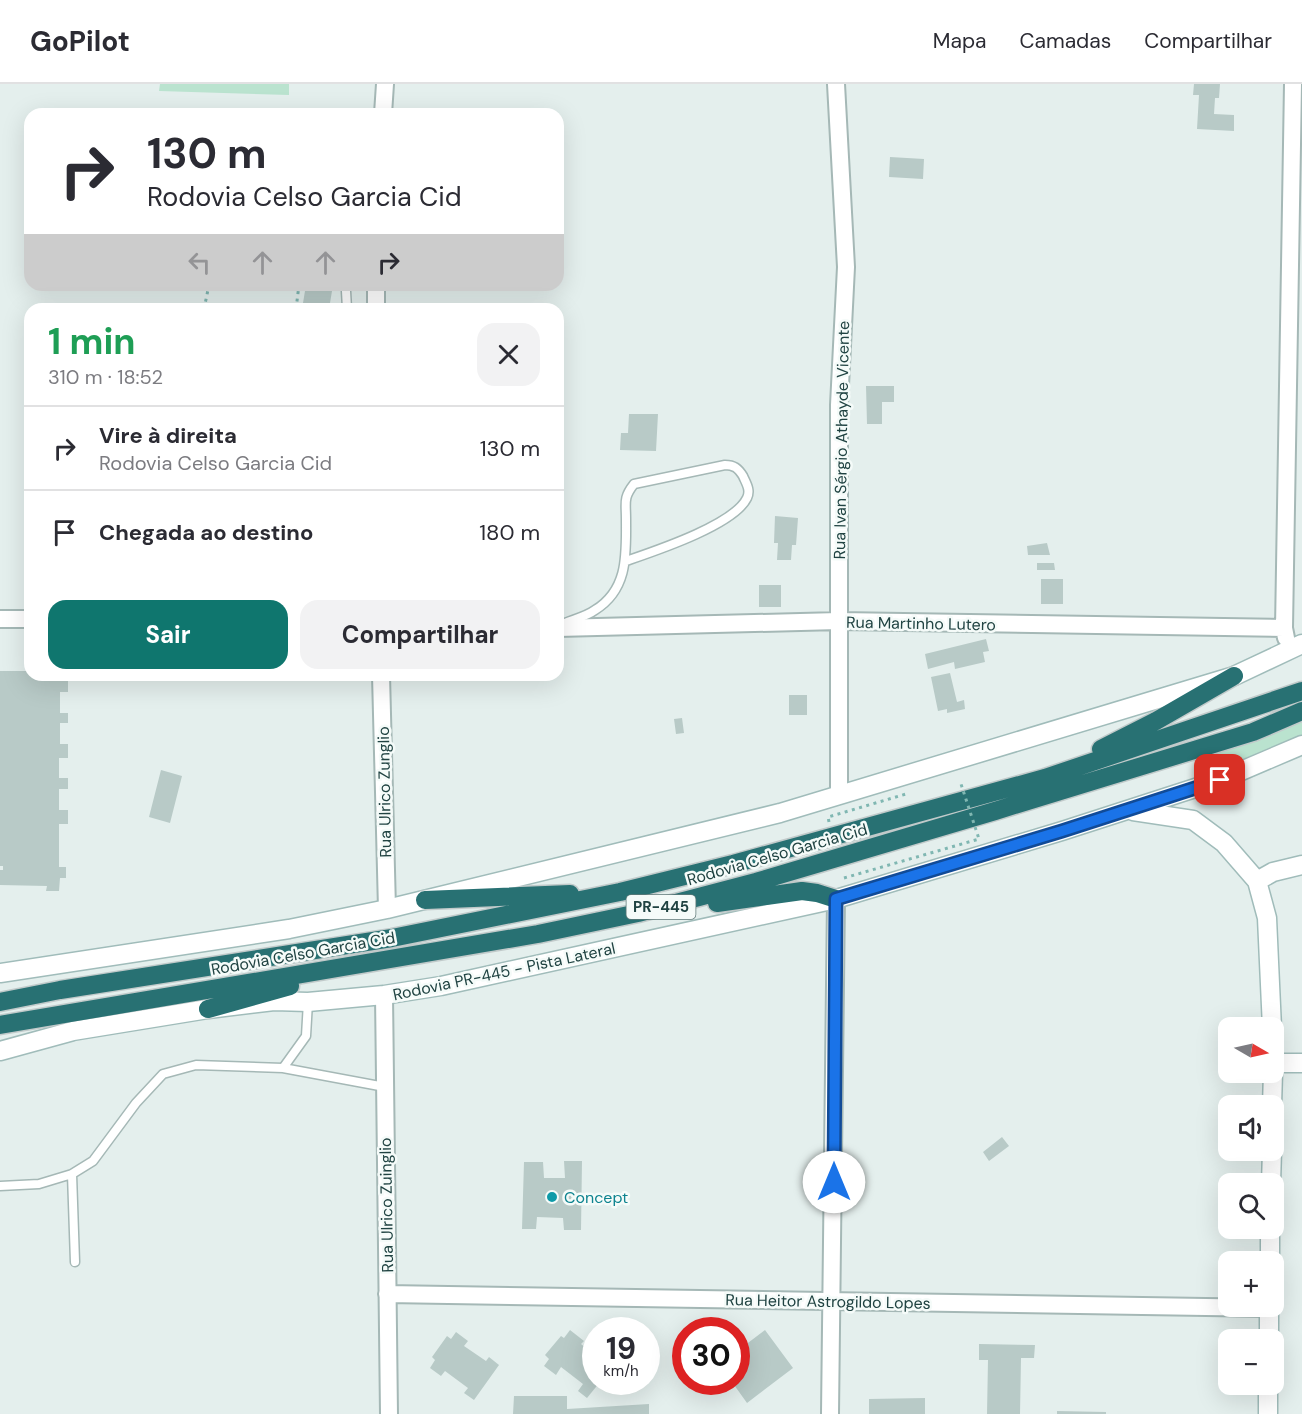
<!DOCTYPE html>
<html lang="pt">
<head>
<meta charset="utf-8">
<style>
	:root { --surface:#fff; --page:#f2f2f3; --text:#2b2b33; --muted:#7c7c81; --line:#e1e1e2; --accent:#0f766e }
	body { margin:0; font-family:"DM Sans",sans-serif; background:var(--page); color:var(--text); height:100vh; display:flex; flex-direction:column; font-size:22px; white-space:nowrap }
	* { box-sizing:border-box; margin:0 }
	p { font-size:20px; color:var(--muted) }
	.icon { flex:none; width:33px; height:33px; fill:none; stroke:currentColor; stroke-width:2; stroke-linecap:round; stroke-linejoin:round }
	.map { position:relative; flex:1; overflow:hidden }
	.side { position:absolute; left:24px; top:219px; width:540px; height:378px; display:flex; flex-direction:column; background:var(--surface); border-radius:18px; box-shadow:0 6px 24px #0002 }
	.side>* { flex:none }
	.guide { position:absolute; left:24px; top:24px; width:540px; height:183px; border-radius:18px; box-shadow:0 6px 24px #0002; background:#fff; color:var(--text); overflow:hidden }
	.needle { width:39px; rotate:99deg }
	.controls { position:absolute; left:1218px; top:933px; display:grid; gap:12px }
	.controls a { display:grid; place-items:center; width:66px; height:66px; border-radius:12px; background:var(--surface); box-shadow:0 6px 24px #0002; font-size:30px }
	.speed { position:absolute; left:582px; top:1233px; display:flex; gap:12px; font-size:30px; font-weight:700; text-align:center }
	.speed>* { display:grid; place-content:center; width:78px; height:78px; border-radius:50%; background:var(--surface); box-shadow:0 6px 24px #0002; line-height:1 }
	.speed small { font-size:15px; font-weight:400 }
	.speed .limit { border:9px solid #d22; background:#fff; color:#111 }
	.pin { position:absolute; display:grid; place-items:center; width:51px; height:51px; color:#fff; margin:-26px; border-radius:12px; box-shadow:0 3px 9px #0006 }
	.me { position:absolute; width:66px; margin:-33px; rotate:0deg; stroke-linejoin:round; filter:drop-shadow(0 0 4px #0008) }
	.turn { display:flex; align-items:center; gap:21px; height:126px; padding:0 24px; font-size:27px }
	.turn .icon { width:78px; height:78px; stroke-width:2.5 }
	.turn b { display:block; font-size:42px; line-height:51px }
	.lanes { display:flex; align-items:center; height:57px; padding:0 24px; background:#0003; justify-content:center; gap:30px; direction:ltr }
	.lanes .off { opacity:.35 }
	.round { display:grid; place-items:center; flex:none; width:63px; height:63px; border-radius:18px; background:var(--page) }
	.head { display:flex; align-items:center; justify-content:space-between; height:102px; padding:0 24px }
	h1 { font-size:36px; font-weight:700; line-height:45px; color:#1e9e55 }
	.action { display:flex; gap:12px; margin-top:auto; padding:12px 24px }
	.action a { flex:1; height:69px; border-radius:18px; background:var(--accent); color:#fff; font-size:24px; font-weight:700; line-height:69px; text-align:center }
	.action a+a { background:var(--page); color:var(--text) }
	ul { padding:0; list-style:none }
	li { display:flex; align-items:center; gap:18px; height:84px; padding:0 24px; border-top:2px solid var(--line) }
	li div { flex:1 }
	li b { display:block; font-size:22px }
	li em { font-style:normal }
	header { display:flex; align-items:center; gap:36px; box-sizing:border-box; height:84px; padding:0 30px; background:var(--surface); border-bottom:2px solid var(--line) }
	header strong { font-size:28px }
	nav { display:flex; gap:33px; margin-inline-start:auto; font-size:21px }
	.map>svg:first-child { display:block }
	.green { fill:#bae3cf }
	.building { fill:#b8cac7 }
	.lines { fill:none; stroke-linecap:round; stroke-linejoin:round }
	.lane-casing { stroke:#a5b8b6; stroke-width:11 }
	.street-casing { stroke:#a5b8b6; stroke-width:20 }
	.secondary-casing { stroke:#a0bcba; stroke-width:21 }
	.highway-casing { stroke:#c1caca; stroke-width:21 }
	.path { stroke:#80b7b2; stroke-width:3; stroke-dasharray:3 4.5; stroke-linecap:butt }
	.lane { stroke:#fff; stroke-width:8 }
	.street { stroke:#fff; stroke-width:16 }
	.secondary { stroke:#fff; stroke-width:18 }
	.highway { stroke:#287173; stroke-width:18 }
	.path-bridge { stroke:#80b7b2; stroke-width:3; stroke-dasharray:3 4.5; stroke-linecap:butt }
	.route-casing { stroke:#114b97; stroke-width:15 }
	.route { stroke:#1a73e8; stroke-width:10 }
	.culture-dot { fill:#0f9aa8; stroke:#f5fbf9; stroke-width:2 }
	.labels { text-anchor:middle; stroke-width:5; stroke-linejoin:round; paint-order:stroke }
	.shield { fill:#f5fbf9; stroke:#607a79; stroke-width:1.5 }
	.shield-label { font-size:15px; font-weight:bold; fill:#204342 }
	.street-label { font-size:16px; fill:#204342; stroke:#f5fbf9 }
	.culture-label { font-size:16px; fill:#0d838f; stroke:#f5fbf9; text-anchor:start }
</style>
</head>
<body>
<header>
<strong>GoPilot</strong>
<nav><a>Mapa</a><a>Camadas</a><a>Compartilhar</a></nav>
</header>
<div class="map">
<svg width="1302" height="1330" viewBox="0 0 1302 1330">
	<rect width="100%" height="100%" fill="#e4efed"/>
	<!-- green -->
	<path class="green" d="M160,0H289V11L159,7Z
		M1302,630V652L1218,685L1203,683L1194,674Z"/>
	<!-- building -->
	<path class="building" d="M1194,0H1220L1219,14H1215L1214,30L1234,31V47L1197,45L1199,11H1193Z
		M890,73L924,75L923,95L889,93Z
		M306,201H354V207H332L329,225H302Z
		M866,302H894V318H882V340H867Z
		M629,330H658L656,367L620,366L621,349H628Z
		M775,432L798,434L796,461H792L791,476H777L778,459H774Z
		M1047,459L1050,471H1028L1027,462Z
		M1037,479H1054L1055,486H1037Z
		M1041,495H1063V520H1041Z
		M759,501H781V523H759Z
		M986,555L989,567L983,568L985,578L955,585L954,578L928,585L925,570Z
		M0,587H30V591H59L60,595H68V608H60V629H68V639H60V660H68V674H59V694H68V705H59V726H68V740H59V783H66V794H60L59,807H46L47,802L0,801V786H3V782H0Z
		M950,589L957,618L964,616L965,625L947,629V625L938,627L931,593Z
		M789,611H807V631H789Z
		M682,634L684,649L676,650L674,635Z
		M161,686L182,692L170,739L149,733Z
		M1002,1053L1009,1062L989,1077L983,1068Z
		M564,1077H582L581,1146H564L563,1134L537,1133L536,1145H522L524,1078H543L544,1094H565Z
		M570,1246L584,1257L581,1260L596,1272V1298H600L587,1314L578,1307L583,1300L561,1283L556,1291L544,1282L549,1275L545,1271L561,1252L564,1254Z
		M765,1246L793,1284L747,1319L732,1298H736V1268Z
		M456,1248L468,1257L464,1262L486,1277L489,1273L499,1281L474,1316L464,1309L468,1304L445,1287L441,1292L430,1284L435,1276L432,1273L447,1252L451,1255Z
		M979,1260L1035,1261L1034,1274H1021L1020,1330H987L988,1276H979Z
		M514,1312H567V1325L649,1320V1330H513Z
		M925,1314V1330H869V1315Z
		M1057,1327L1106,1328V1330H1057Z"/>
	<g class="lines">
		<defs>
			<path id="lane" d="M346,207L347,225
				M565,539C575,535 587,532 595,526C629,505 626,469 626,435C626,418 623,414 634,400L725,381C734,381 738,384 743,392C746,399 751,406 747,414C734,441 655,467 626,477
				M283,984L385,1003
				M72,1090L75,1178
				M0,1102L39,1100L72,1090L93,1077L136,1019L163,990L196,981L283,984L306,952L308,918"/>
			<path id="street" d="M836,0L846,183L839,321V711
				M383,30L385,0
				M376,201V225
				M0,535H30
				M558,544L839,537L1284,544
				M1286,554L1284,544L1293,0
				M381,591L387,825
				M384,911L389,1330
				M387,1210L1269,1224
				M830,1330L836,815"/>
			<path id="secondary" d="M1133,727L1193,736L1224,759L1257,797L1267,834L1272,944
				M1257,797L1273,788L1302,781
				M0,889L289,845L387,825L780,729L1234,592L1302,560
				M0,967L73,947L208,925L274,917L308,918L384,911L441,902L836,815L1062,747L1220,696L1302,661
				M1274,979H1302
				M1272,1022L1273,988
				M1271,1100L1272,1066
				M1270,1178V1144
				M1269,1256V1222
				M1268,1330V1300"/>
			<path id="highway" d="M1101,665L1156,637L1234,592
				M425,816L570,810
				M717,819L802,807L817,809L836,815
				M0,918L60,906L392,854L620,808L733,780L1045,694L1302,607
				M208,925L290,902
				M0,941L538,850L638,829L756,798L995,727L1253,648L1302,627"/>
		</defs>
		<!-- lane casing -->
		<use href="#lane" class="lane-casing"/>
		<!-- street casing -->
		<use href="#street" class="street-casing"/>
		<!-- secondary casing -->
		<use href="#secondary" class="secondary-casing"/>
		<!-- highway casing -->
		<use href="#highway" class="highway-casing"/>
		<!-- path -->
		<path class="path" d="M204,225L209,201
			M296,225L299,201
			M829,738L828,733L906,710L905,707"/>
		<!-- lane -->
		<use href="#lane" class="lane"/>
		<!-- street -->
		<use href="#street" class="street"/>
		<!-- secondary -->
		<use href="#secondary" class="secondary"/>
		<!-- highway -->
		<use href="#highway" class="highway"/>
		<!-- path-bridge -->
		<path class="path-bridge" d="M844,794L979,755L961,700"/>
	</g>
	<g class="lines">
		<defs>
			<path id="route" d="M834,1098L836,815L1062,747L1220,696"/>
		</defs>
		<!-- route casing -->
		<use href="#route" class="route-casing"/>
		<!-- route -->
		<use href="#route" class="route"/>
	</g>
	<!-- markers -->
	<circle class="culture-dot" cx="552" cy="1113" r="6"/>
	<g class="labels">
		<!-- shield labels -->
		<rect class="shield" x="626.5" y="811" width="69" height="24" rx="4.5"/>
		<g class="shield-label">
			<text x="661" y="828">PR-445</text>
		</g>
		<!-- street labels -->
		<g class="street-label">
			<text transform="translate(841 356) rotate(-89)" y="6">Rua Ivan Sérgio Athayde Vicente</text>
			<text transform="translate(921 539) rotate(1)" y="6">Rua Martinho Lutero</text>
			<text transform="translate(384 708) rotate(-91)" y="6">Rua Ulrico Zunglio</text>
			<text transform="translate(777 770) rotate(-16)" y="6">Rodovia Celso Garcia Cid</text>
			<text transform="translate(303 869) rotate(-10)" y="6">Rodovia Celso Garcia Cid</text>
			<text transform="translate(504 887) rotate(-12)" y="6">Rodovia PR-445 - Pista Lateral</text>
			<text transform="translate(386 1121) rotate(-91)" y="6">Rua Ulrico Zuinglio</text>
			<text transform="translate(828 1217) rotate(1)" y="6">Rua Heitor Astrogildo Lopes</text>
		</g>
		<!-- culture labels -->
		<g class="culture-label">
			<text x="564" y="1119">Concept</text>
		</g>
	</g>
</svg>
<div class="controls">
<a><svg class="needle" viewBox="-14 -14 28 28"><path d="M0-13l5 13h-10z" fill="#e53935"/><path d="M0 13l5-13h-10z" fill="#7c7c81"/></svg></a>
<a><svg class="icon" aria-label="sound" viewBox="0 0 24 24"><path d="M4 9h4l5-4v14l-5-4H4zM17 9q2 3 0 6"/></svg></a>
<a><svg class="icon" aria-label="search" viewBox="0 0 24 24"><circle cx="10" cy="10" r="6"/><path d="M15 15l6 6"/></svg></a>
<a>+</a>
<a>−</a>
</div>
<div class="speed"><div>19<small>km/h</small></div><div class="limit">30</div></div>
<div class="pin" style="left:1220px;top:696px;background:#d93025"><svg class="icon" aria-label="arrive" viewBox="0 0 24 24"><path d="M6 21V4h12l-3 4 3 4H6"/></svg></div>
<svg class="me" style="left:834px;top:1098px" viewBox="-20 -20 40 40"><circle r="19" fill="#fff"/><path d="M0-13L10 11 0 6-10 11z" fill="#1a73e8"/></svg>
<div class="guide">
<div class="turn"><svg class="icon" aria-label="right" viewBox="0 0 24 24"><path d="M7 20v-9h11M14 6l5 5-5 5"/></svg><div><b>130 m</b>Rodovia Celso Garcia Cid</div></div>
<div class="lanes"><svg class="icon off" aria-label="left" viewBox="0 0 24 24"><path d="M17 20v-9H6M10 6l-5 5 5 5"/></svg><svg class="icon off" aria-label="ahead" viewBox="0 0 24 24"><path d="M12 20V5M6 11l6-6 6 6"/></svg><svg class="icon off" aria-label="ahead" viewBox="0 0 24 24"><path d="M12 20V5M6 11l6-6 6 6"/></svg><svg class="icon" aria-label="right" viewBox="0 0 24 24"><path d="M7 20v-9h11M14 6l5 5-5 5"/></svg></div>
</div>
<section class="side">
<div class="head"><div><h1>1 min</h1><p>310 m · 18:52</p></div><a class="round"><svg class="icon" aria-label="close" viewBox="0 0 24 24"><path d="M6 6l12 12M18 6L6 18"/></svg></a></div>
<ul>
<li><svg class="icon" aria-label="right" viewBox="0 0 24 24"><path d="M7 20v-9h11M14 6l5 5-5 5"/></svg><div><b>Vire à direita</b><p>Rodovia Celso Garcia Cid</p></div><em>130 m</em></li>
<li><svg class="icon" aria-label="arrive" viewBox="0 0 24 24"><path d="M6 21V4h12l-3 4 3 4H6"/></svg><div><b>Chegada ao destino</b></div><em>180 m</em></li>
</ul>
<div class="action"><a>Sair</a><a>Compartilhar</a></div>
</section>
</div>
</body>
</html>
